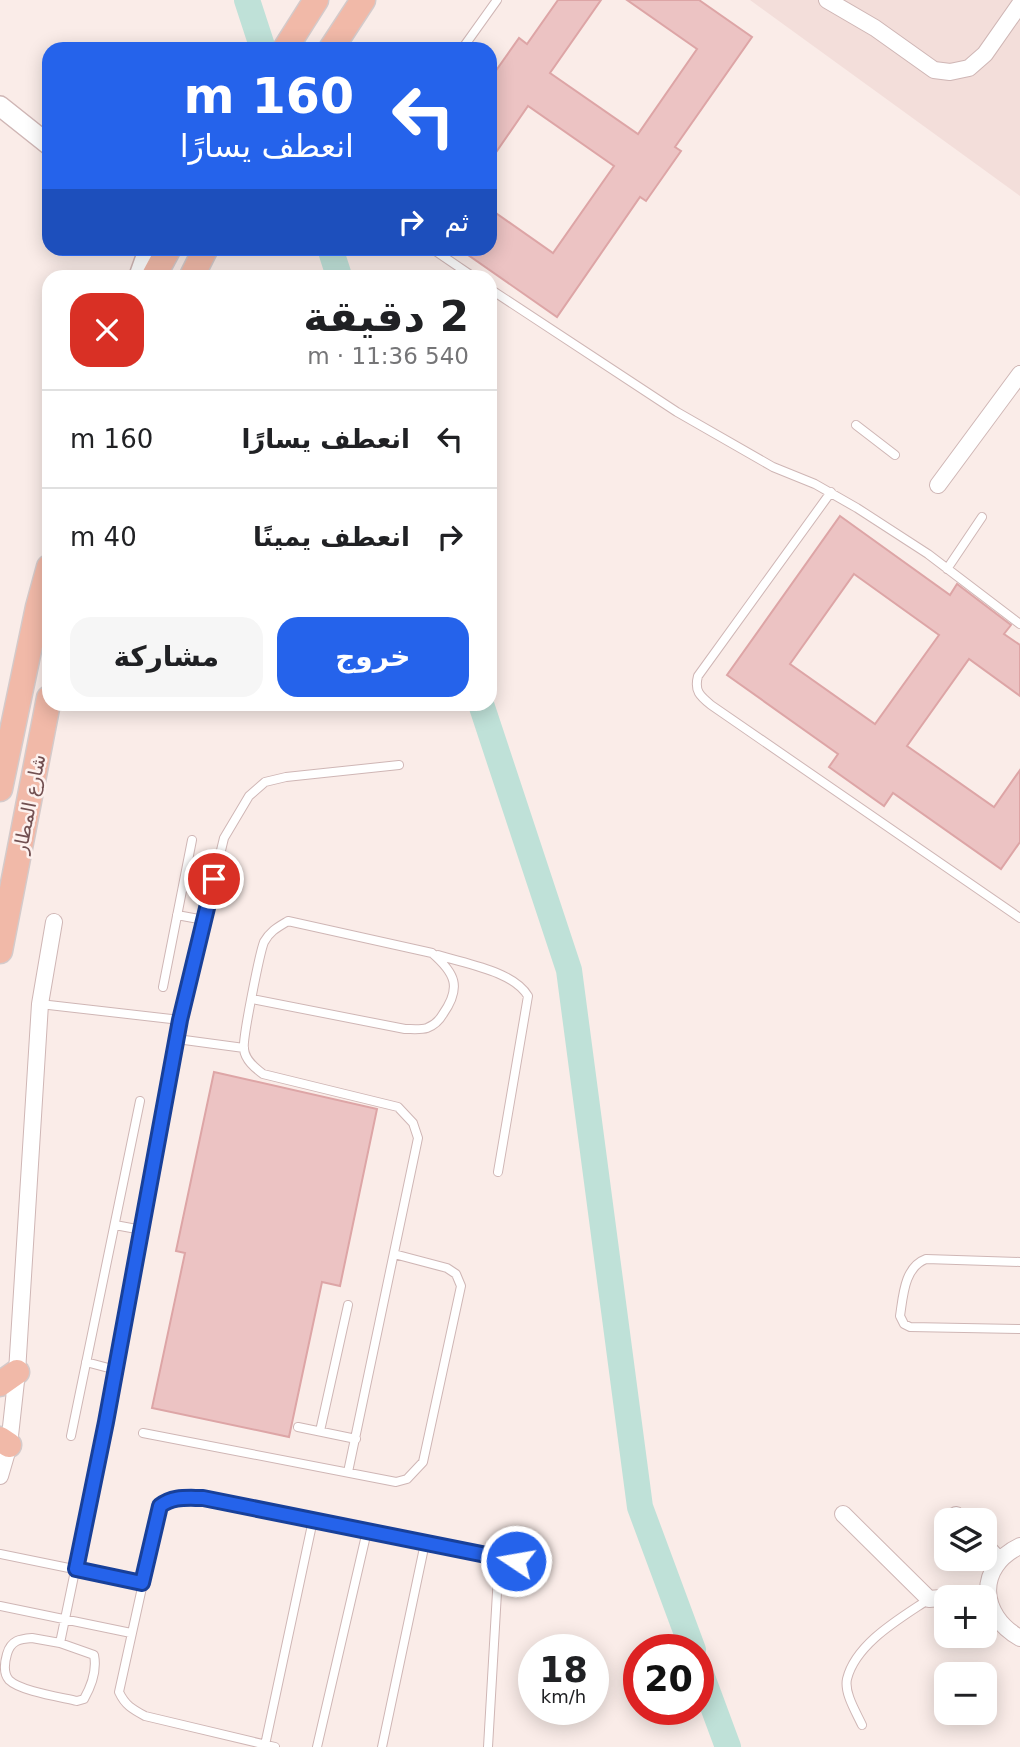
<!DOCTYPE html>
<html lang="ar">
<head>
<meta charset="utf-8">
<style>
	:root { --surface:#fff; --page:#f6f6f6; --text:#202124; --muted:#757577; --line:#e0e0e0; --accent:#2563eb }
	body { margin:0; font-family:"DejaVu Sans","Noto Naskh Arabic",sans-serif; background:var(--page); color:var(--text); direction:rtl; height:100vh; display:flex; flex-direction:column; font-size:26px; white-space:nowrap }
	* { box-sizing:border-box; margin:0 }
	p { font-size:23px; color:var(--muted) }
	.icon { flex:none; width:38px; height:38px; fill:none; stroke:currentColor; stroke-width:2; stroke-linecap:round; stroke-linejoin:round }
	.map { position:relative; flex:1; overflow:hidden; direction:ltr }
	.drawer { position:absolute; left:42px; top:270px; width:455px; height:441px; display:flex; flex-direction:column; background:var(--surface); border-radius:21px; box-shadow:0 4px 18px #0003; direction:rtl }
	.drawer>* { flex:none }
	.hud { position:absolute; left:42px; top:42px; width:455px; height:214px; border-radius:21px; box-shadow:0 4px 18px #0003; direction:rtl; background:#2563eb; color:#fff; overflow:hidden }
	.fabs { position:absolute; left:934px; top:1508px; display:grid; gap:14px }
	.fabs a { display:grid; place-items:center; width:63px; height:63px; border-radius:14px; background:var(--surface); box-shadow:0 4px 18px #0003; font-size:35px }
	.speed { position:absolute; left:518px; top:1634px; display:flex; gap:14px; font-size:35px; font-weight:700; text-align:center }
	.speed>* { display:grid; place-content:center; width:91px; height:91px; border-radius:50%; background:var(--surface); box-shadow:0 4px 18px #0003; line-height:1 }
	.speed small { font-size:18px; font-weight:400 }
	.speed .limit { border:10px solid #d22; background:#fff; color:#111 }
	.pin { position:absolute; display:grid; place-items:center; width:60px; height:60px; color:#fff; margin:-30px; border:4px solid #fff; border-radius:50%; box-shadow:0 2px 7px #0007 }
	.me { position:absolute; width:77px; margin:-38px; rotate:282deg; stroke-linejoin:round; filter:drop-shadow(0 0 5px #0008) }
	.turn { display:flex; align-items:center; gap:24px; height:147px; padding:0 28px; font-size:32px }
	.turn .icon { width:91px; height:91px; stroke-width:2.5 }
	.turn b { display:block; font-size:49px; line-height:60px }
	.then { display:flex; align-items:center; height:66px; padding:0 28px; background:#0003; gap:14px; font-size:26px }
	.round { display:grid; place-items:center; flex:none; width:74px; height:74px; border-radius:21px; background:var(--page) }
	.summary { display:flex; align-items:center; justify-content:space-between; height:119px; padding:0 28px }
	h1 { font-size:42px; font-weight:700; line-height:52px }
	.primary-button { display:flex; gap:14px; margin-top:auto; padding:14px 28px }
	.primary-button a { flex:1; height:80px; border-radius:21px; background:var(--accent); color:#fff; font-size:28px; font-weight:700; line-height:80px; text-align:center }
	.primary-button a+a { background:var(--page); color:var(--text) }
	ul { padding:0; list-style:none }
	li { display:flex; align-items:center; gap:21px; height:98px; padding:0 28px; border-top:2px solid var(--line) }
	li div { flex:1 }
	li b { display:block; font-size:26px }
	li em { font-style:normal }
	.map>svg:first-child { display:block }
	.residential { fill:#f3deda }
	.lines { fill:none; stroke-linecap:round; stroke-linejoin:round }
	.river { stroke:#bfe1d8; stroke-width:26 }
	.building { fill:#ecc3c3; stroke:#dda5a6; stroke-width:2; fill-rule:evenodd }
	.service-casing { stroke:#cfb6b5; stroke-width:10 }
	.minor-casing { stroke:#cfb6b5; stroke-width:18 }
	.tertiary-casing { stroke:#cfb6b5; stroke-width:22 }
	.primary-casing { stroke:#d4caca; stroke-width:27 }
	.service { stroke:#fff; stroke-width:8 }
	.minor { stroke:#fff; stroke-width:16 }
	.tertiary { stroke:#fff; stroke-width:19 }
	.primary { stroke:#f1b9a8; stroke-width:24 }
	.route-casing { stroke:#184099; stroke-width:18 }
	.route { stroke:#2563eb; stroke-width:12 }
	.labels { text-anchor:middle; stroke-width:5; stroke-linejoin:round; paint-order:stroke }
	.street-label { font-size:19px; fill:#714f50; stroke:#fdf1ee }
</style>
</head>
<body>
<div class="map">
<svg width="1020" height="1747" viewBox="0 0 1020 1747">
	<rect width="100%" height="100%" fill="#faece8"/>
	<!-- residential -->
	<path class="residential" d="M750,0H1020V196Z"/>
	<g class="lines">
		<!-- river -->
		<path class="river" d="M247,0L263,49
			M330,248L339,276
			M481,704L569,970L640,1507L693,1650
			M698,1666L728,1747"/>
	</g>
	<!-- building -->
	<path class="building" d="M558,0H601L550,73L638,134L697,49L627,0H699L752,37L675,147L681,151L646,201L640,197L557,317L458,248H490V209L553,253L614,166L528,106L490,161V79L519,38L527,44Z
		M840,516L950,595L957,584L1011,625L1004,634L1020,645V696L969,659L907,746L994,807L1020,770V842L1001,869L893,793L884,806L829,767L838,754L727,675ZM854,574L939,635L875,724L790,664Z
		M214,1072L377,1109L340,1286L322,1282L289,1437L152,1408L185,1253L176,1251Z"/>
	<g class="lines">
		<defs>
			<path id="service" d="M462,49L497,0
				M431,248L472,276
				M490,289L677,412L773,467L815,484L857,508L928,554L1020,624
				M856,425L895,455
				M831,492L698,676C694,691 700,696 711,705L1020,918
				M947,569L982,517
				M177,915L204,920
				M438,955C466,964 513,971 528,996L498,1172
				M163,987L192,840
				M252,999L405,1029C412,1029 421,1030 427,1028C435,1025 439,1021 443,1014C462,987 455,973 432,953L288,921C278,927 270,931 264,942C260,952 242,1040 244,1049C245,1060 255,1068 263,1074L398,1107L413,1123L418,1138L348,1472
				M40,1004L180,1020
				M177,1039L244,1048
				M115,1225L142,1230
				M1020,1262L926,1259C904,1267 903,1297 900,1316L904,1324L910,1327L1020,1329
				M86,1362L116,1370
				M298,1427L356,1439
				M320,1431L348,1305
				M143,1433L396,1482L407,1479L423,1462L461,1286L456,1274L447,1268L394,1254
				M71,1436L140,1101
				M0,1554L142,1583
				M0,1606L131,1633
				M32,1638L60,1643L94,1655C97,1670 92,1685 84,1699L77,1701C60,1697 20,1691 9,1680C3,1673 5,1661 7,1654C11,1640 20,1639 32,1638Z
				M60,1643L106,1422L180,1020L224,838L249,796L265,782L286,777L399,765
				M862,1725C856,1712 844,1693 847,1679C856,1643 901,1618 929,1599
				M265,1745L313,1520
				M275,1747L145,1716C132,1709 125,1705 119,1692L160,1506L170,1499L203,1498L516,1561
				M317,1747L367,1531
				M382,1747L425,1543
				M488,1747L499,1558"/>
			<path id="minor" d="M827,0L875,28L934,70L950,72L969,68L985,54L1020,4
				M938,485L1020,374
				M0,1476L9,1445L17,1372L40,1004L54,922
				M843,1514L929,1599L988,1594
				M956,1515L961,1521
				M985,1545L999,1560
				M1020,1546C976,1567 979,1615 1020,1638"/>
			<path id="tertiary" d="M0,106L49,145
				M139,276L149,248"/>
			<path id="primary" d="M285,49L316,0
				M331,49L363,0
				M154,276L169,248
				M192,276L206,248
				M0,789L38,607L49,567
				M0,951L49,698
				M0,1384L17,1372
				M0,1439L9,1445"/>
		</defs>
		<!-- service casing -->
		<use href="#service" class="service-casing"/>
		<!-- minor casing -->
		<use href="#minor" class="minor-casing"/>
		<!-- tertiary casing -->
		<use href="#tertiary" class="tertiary-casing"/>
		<!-- primary casing -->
		<use href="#primary" class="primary-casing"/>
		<!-- service -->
		<use href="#service" class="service"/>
		<!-- minor -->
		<use href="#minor" class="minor"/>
		<!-- tertiary -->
		<use href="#tertiary" class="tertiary"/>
		<!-- primary -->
		<use href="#primary" class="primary"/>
	</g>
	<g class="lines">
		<defs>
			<path id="route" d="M214,879L180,1020L106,1422L76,1569L142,1583L160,1506C173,1496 186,1498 203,1498L516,1561"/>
		</defs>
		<!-- route casing -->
		<use href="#route" class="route-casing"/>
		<!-- route -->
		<use href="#route" class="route"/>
	</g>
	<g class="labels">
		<!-- street labels -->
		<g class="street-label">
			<text transform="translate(29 804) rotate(-79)" y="7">شارع المطار</text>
		</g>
	</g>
</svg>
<div class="fabs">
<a><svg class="icon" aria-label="layers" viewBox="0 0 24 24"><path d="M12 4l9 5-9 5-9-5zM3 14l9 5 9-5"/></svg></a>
<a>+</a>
<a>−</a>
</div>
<div class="speed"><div>18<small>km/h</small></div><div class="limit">20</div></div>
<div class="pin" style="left:214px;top:879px;background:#d93025"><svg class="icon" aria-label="arrive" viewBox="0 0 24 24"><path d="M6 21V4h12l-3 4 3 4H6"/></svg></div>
<svg class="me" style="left:516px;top:1561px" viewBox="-20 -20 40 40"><circle r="17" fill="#2563eb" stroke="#fff" stroke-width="3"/><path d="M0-11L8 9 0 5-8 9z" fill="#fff"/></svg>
<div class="hud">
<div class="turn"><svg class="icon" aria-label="left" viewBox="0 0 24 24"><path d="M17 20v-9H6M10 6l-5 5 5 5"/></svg><div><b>160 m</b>انعطف يسارًا</div></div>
<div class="then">ثم<svg class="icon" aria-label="right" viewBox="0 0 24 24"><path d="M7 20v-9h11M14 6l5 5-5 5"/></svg></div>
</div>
<section class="drawer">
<div class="summary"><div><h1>2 دقيقة</h1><p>540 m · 11:36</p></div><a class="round" style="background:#d93025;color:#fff"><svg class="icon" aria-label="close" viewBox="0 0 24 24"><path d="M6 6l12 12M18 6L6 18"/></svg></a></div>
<ul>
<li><svg class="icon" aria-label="left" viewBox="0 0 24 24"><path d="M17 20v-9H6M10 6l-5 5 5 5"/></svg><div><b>انعطف يسارًا</b></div><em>160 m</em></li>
<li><svg class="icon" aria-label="right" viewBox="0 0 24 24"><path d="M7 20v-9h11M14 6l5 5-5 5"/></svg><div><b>انعطف يمينًا</b></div><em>40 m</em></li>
</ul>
<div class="primary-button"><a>خروج</a><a>مشاركة</a></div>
</section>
</div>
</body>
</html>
